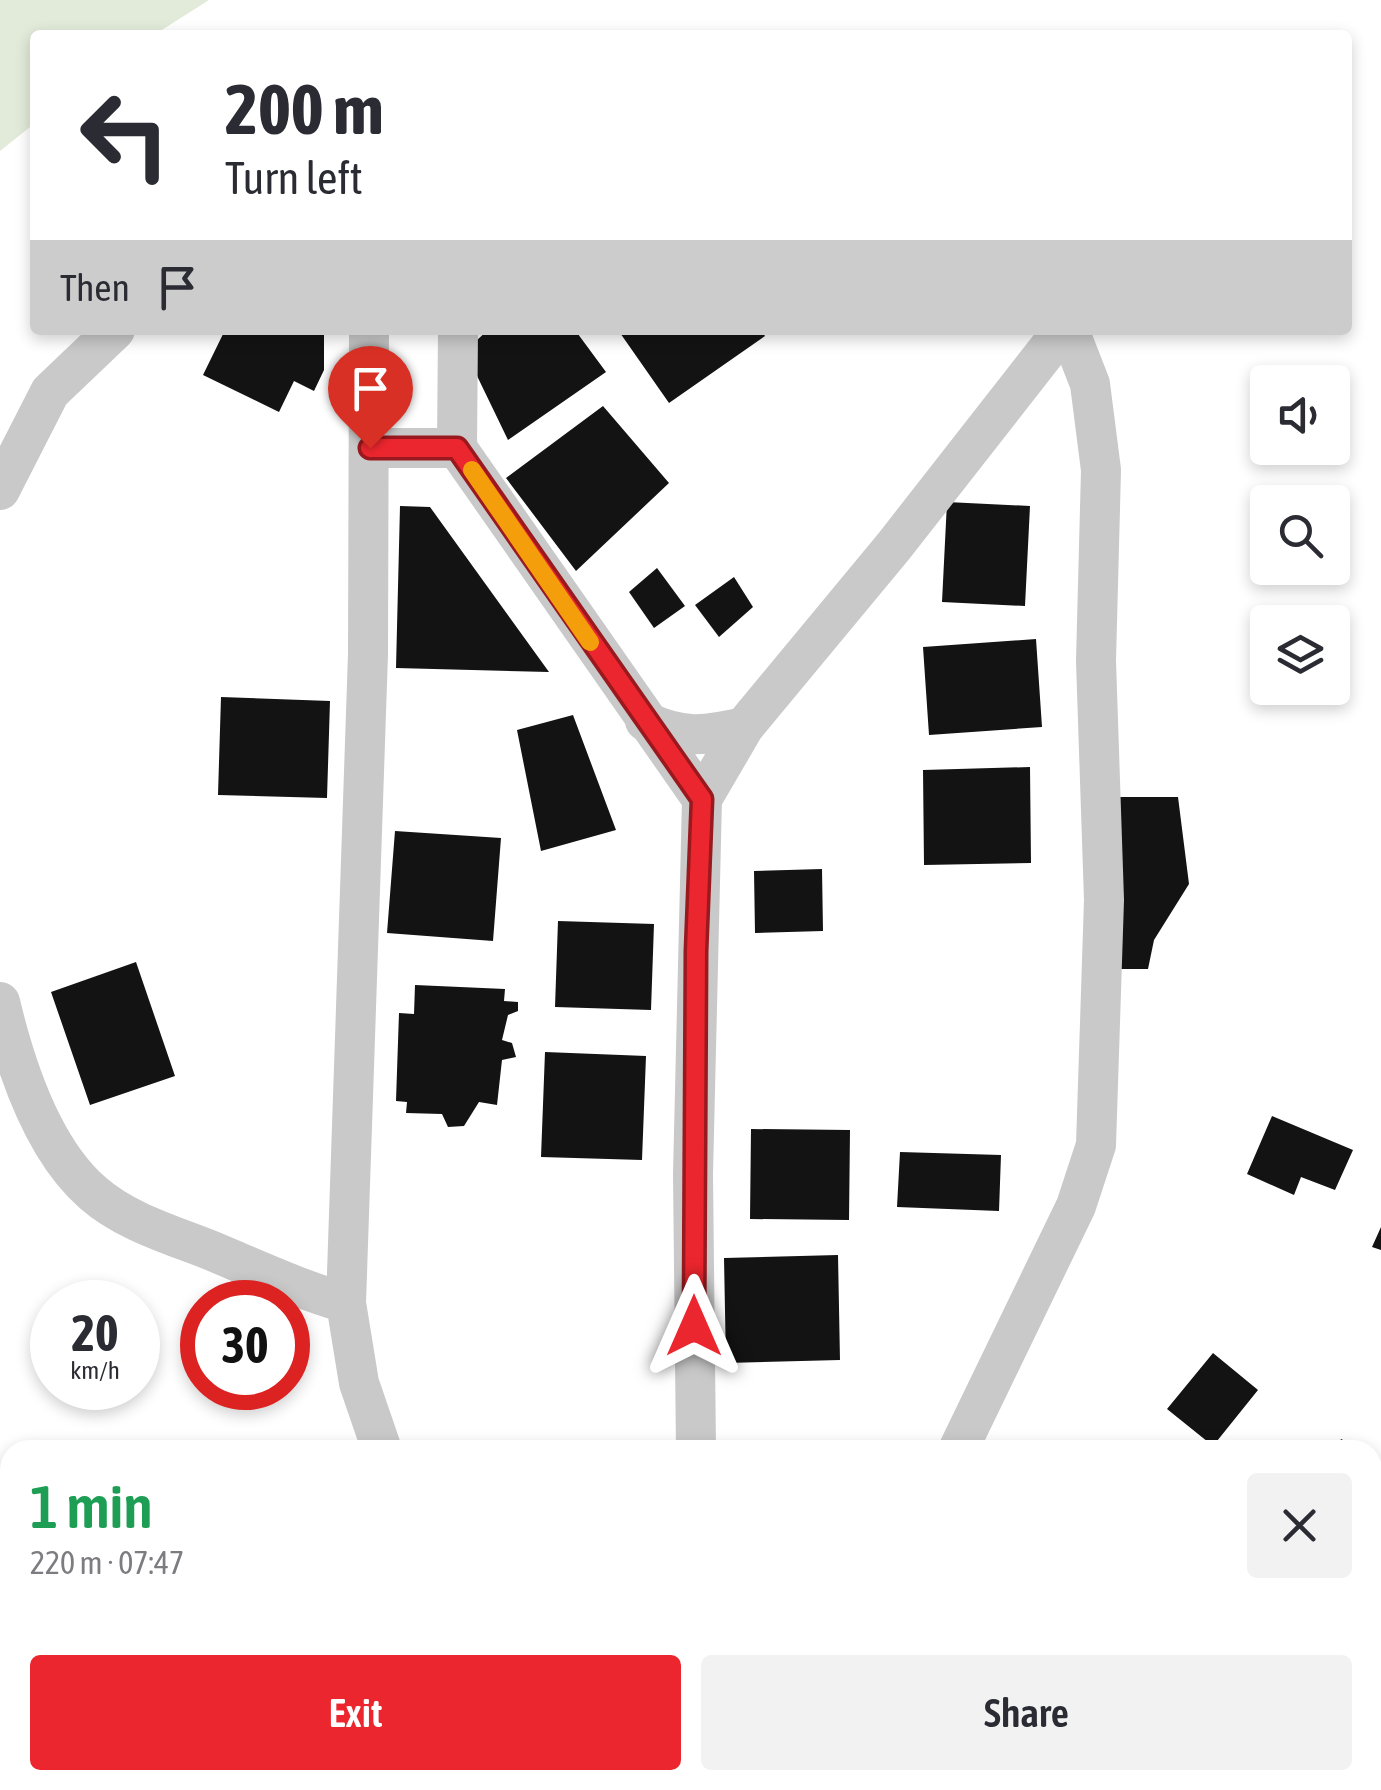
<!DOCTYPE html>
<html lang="en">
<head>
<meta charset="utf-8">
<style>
	:root { --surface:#fff; --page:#f2f2f3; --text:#2b2b33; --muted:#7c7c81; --accent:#ec262e }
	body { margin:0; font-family:"Asap Condensed",sans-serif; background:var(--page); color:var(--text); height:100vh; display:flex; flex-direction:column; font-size:38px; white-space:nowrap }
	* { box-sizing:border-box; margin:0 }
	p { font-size:32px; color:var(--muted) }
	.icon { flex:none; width:55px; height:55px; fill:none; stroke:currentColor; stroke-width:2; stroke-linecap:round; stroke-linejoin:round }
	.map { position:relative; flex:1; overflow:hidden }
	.sheet { position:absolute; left:0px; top:1440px; width:1382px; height:350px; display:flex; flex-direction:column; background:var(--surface); border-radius:30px 30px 0 0; box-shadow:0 5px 15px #0003 }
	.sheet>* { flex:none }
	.top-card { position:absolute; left:30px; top:30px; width:1322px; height:305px; border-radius:10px; box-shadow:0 5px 15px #0003; background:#fff; color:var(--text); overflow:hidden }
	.buttons { position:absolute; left:1250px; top:365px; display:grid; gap:20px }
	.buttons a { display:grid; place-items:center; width:100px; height:100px; border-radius:10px; background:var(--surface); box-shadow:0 5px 15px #0003; font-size:50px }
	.speed { position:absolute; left:30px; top:1280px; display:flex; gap:20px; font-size:50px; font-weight:700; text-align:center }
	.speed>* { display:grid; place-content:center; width:130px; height:130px; border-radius:50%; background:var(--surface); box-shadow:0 5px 15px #0003; line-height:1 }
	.speed small { font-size:25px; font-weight:400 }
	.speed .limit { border:15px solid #d22; background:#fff; color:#111 }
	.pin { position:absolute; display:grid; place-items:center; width:85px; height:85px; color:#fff; margin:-102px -42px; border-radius:50% 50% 50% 0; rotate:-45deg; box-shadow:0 0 10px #0007 }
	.pin .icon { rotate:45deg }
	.me { position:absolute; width:110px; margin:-55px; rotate:0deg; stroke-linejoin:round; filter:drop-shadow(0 0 8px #0008) }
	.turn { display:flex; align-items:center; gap:35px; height:210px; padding:0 30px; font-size:45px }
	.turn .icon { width:130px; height:130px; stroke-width:2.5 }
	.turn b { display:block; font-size:70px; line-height:85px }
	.then { display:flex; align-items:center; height:95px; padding:0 30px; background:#0003; gap:20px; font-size:38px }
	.round { display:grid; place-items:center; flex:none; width:105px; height:105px; border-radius:10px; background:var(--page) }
	.head { display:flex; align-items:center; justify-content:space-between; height:170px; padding:0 30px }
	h1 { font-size:60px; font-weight:600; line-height:75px; color:#1e9e55 }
	.button { display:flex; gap:20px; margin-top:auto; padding:20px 30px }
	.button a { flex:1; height:115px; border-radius:10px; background:var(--accent); color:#fff; font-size:40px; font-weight:600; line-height:115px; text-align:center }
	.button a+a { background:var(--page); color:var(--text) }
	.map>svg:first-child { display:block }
	.green { fill:#e2ebd9 }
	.building { fill:#131313 }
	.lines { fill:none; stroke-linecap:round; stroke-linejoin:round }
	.street { stroke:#c9c9c9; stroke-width:40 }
	.secondary { stroke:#b6b6b6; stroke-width:55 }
	.route-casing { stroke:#99191e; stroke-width:25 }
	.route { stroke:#ec262e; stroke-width:18 }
	.slow { stroke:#f59e0b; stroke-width:18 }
</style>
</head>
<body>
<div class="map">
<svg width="1381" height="1790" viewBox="0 0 1381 1790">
	<rect width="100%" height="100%" fill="#fff"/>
	<!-- green -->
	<path class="green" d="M0,0H209L154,35H35V123L0,151Z"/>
	<!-- building -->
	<path class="building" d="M225,330H324V370L314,391L294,381L279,412L203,375Z
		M488,330H575L606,372L508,440L465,351Z
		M618,330H761L765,336L669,403Z
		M603,406L669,483L576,571L506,478Z
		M947,502L1030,506L1025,606L942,602Z
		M400,506L430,507L549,672L396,668Z
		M657,568L685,606L654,628L629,592Z
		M734,577L753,607L719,637L695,605Z
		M1036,639L1042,727L929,735L923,647Z
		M221,697L330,701L327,798L218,795Z
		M573,715L616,830L541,851L517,730Z
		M1030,767L1031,863L924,865L923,770Z
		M1113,797H1178L1189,884L1154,940L1148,969H1118Z
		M395,831L501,838L493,941L387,933Z
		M822,869L823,931L755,933L754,871Z
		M558,921L654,924L651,1010L555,1007Z
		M136,962L175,1076L90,1105L51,992Z
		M415,985L505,989L504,1001L518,1002V1011L508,1015L502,1040L512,1043L516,1057L502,1060L497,1105L479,1102L464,1126L448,1127L442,1114L406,1113L407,1102L396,1101L399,1013L414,1014Z
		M545,1052L646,1056L642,1160L541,1157Z
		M1272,1116L1353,1150L1335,1190L1301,1177L1294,1195L1247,1174Z
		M751,1129L850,1130L849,1220L750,1219Z
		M900,1152L1001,1155L999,1211L897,1207Z
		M1381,1227V1250L1372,1247Z
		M838,1255L840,1360L726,1363L724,1258Z
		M1213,1353L1258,1390L1213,1446L1167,1409Z
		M1341,1439L1363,1450H1336Z
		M1372,1765L1381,1768L1376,1790H1281L1285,1780H1372Z
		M994,1780H1040L1061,1790H989Z
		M1118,1780H1130L1159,1790H1115Z"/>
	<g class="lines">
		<!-- street -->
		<path class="street" d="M369,330L368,654L346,1303L359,1383L382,1450
			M370,448H457L702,799
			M457,448L458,330
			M0,490L50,392L115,330
			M645,721C681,739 706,736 744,727
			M0,1002C15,1065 42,1149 93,1193C127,1223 176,1236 217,1253C260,1271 301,1290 346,1303
			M696,1450L693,1174L702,799L744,727L894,546L1063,330
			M958,1450L1076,1206L1096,1145L1104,900L1096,661L1101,470L1090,384L1069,330
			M436,1780L438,1790
			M828,1790L829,1780"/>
		<!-- secondary -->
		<path class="secondary" d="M1372,1567L1381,1560
			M1223,1790L1228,1780"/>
	</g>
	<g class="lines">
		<defs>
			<path id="route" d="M370,448H457L702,799L696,951L694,1326"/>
		</defs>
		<!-- route casing -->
		<use href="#route" class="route-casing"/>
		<!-- route -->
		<use href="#route" class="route"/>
		<!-- slow -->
		<path class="slow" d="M472,470L590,642"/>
	</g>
</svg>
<div class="buttons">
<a><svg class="icon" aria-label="sound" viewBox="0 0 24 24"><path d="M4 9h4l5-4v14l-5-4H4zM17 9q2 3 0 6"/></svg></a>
<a><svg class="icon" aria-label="search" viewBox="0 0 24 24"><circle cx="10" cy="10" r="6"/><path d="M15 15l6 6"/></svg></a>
<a><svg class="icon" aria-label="layers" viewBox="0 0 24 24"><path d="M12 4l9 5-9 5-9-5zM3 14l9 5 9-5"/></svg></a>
</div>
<div class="speed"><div>20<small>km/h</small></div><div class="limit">30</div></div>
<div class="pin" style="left:370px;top:448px;background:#d93025"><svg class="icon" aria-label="arrive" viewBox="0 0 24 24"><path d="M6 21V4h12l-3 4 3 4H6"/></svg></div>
<svg class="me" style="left:694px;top:1326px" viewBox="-20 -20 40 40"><path d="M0-17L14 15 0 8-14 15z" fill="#ec262e" stroke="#fff" stroke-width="4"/></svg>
<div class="top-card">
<div class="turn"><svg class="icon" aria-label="left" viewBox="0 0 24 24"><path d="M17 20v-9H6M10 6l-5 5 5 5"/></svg><div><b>200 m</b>Turn left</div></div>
<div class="then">Then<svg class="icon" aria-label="arrive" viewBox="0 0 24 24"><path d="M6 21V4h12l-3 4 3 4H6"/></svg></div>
</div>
<section class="sheet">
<div class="head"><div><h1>1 min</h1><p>220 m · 07:47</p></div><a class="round"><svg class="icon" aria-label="close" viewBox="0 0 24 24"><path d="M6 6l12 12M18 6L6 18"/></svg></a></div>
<div class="button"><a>Exit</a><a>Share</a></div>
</section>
</div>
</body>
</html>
